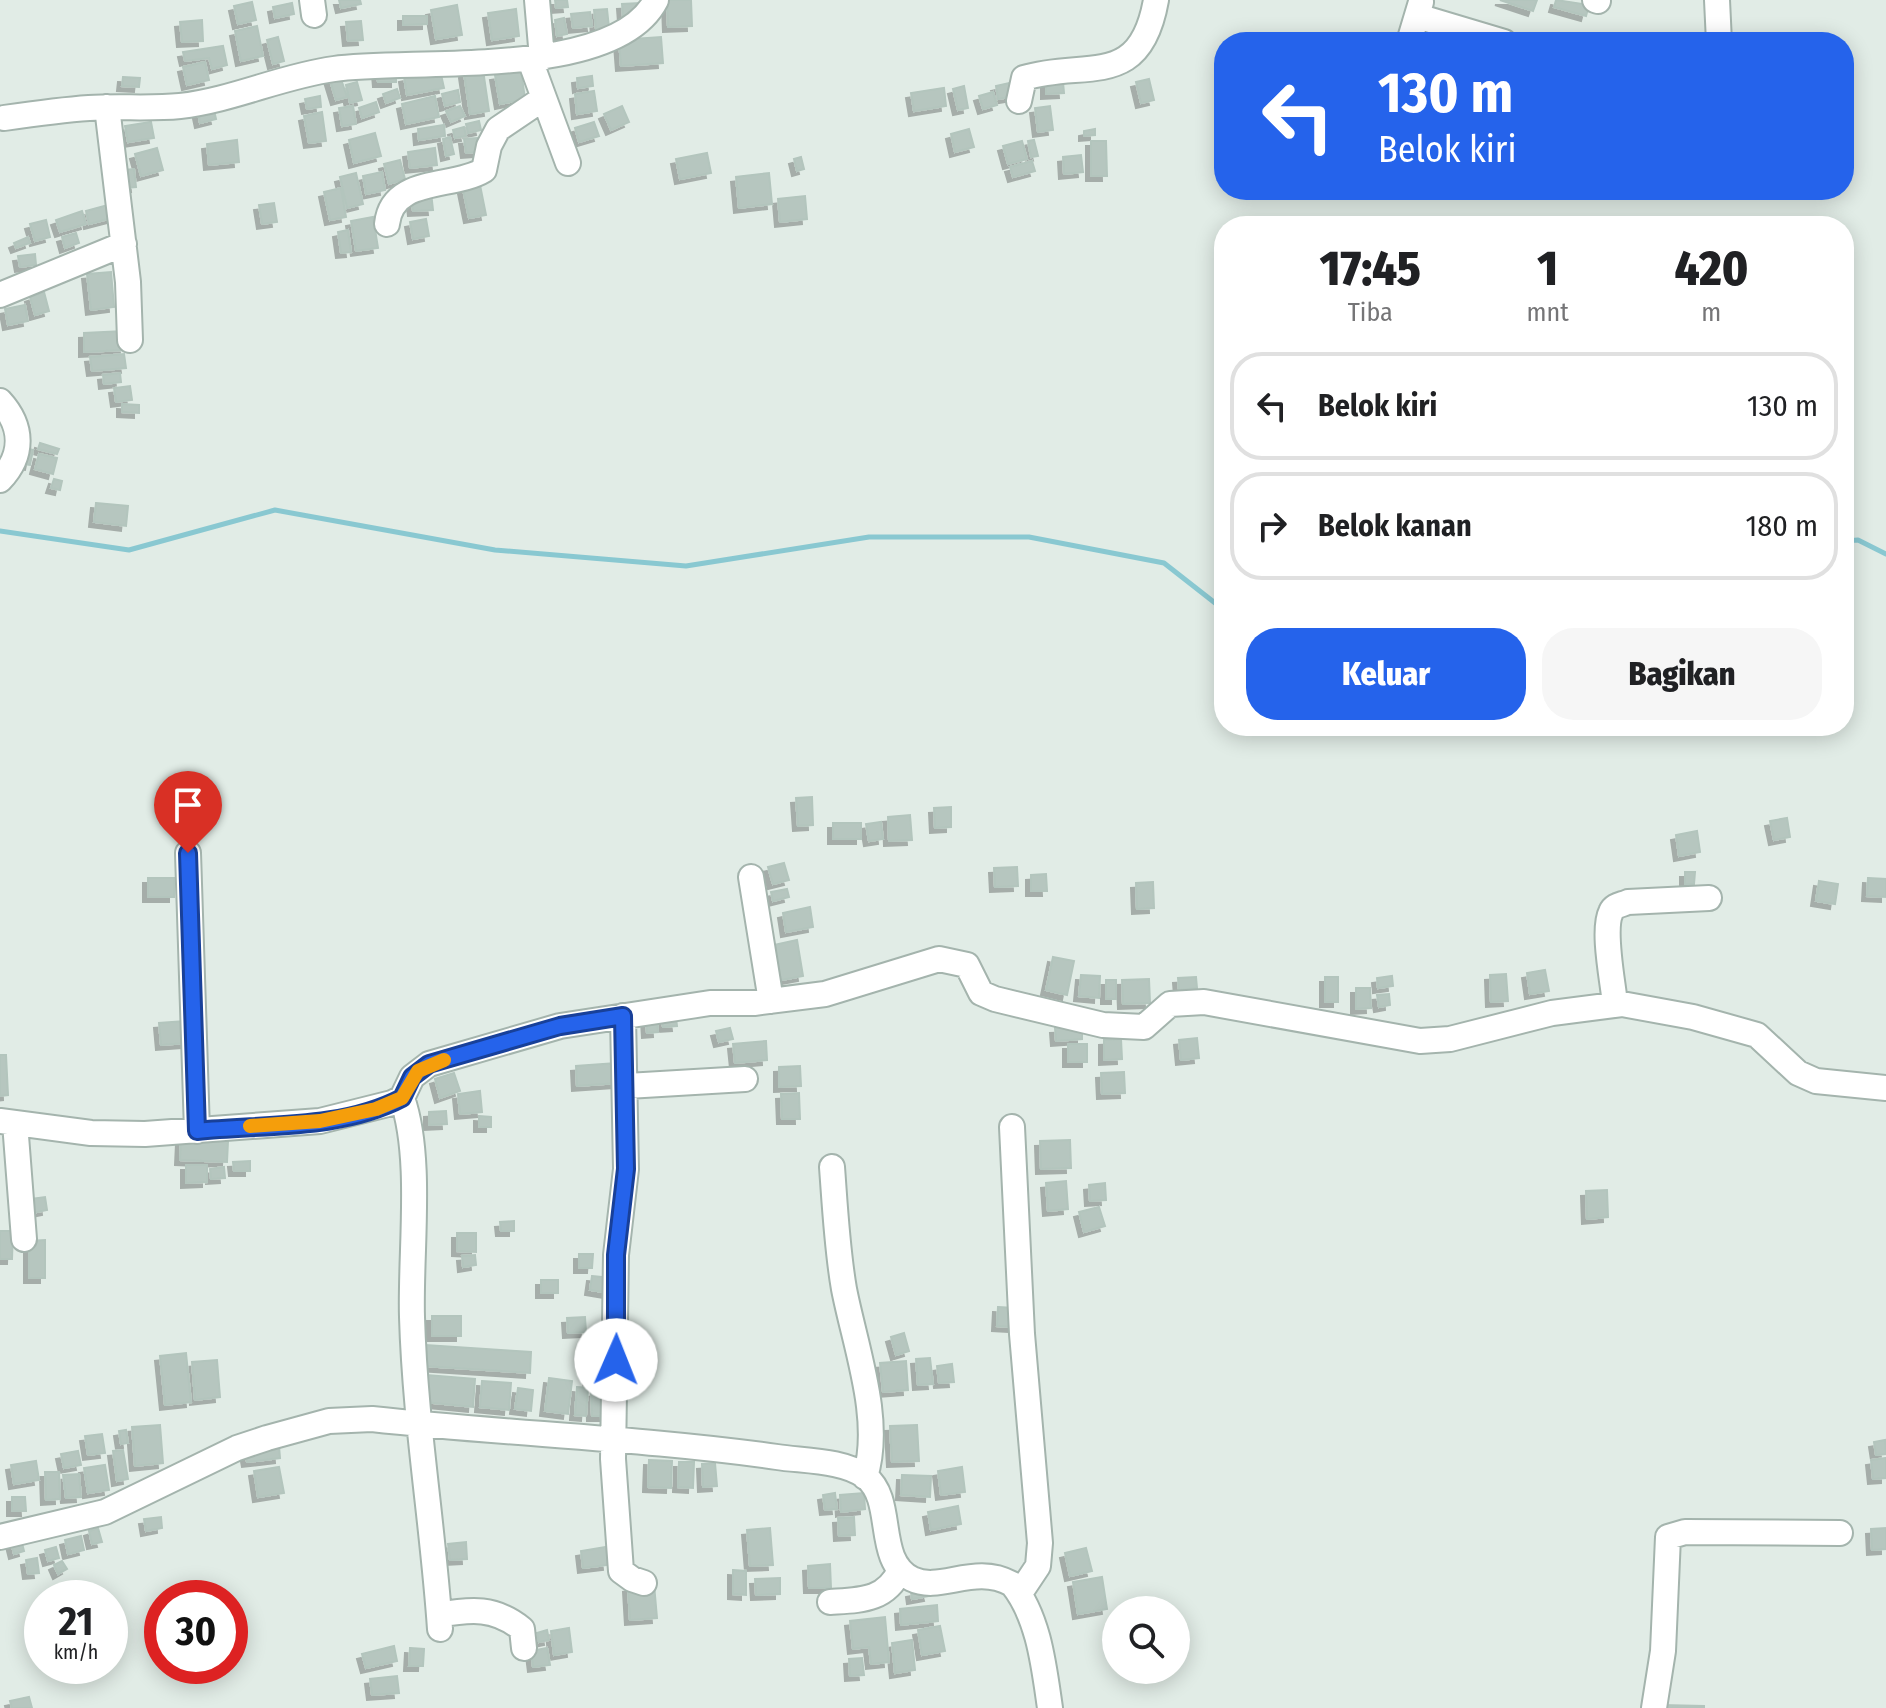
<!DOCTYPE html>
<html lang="id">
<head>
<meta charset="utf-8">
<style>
	:root { --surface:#fff; --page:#f6f6f6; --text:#202124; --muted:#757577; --line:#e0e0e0; --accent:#2563eb }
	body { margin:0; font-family:"Fira Sans Condensed",sans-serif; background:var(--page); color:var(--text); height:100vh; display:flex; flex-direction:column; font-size:30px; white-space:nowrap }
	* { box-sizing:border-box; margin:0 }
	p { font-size:26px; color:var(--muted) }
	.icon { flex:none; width:44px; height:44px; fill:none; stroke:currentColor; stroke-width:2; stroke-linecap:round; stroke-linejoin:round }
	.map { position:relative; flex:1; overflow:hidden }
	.details { position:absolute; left:1214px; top:216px; width:640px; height:520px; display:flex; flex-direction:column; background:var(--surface); border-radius:32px; box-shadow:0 4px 20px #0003 }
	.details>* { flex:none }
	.hud { position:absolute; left:1214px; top:32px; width:640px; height:168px; border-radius:32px; box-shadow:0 4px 20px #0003; background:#2563eb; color:#fff; overflow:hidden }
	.tools { position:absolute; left:1102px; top:1596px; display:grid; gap:16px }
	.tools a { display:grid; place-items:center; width:88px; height:88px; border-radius:50%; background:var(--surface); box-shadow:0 4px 20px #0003; font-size:40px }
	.speed { position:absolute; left:24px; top:1580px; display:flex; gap:16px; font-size:40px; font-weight:700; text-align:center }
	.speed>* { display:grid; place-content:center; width:104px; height:104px; border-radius:50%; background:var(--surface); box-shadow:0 4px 20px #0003; line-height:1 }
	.speed small { font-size:20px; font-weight:400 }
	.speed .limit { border:12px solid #d22; background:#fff; color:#111 }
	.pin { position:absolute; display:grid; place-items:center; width:68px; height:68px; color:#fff; margin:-82px -34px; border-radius:50% 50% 50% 0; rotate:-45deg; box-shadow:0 0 8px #0007 }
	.pin .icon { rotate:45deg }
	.me { position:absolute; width:88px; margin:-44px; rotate:1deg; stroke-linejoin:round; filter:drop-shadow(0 0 6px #0008) }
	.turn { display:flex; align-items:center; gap:28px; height:168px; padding:0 32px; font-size:36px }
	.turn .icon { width:104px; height:104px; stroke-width:2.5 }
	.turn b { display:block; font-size:56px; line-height:68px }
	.eta { display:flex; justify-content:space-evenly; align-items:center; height:136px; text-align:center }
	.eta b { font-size:48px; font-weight:800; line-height:56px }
	.cta { display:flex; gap:16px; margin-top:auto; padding:16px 32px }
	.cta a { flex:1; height:92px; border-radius:32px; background:var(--accent); color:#fff; font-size:32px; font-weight:800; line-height:92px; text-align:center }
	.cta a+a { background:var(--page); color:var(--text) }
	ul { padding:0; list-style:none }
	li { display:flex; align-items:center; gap:24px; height:108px; margin:0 16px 12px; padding:0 16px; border:4px solid var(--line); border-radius:32px }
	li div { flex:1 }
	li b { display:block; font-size:30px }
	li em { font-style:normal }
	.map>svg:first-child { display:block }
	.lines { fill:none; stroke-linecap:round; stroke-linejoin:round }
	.stream { stroke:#89c8d1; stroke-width:5 }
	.building { fill:#b6c6bf; stroke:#b3c5bd; stroke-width:2; filter:url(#shadow) }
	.minor-casing { stroke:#a4b4ad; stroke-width:28 }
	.minor { stroke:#fff; stroke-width:24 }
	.route-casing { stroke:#184099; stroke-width:20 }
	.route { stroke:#2563eb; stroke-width:14 }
	.slow { stroke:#f59e0b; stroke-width:14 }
</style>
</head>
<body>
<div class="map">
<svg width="1886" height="1708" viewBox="0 0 1886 1708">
	<defs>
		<filter id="shadow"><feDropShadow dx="-5" dy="5" stdDeviation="0" flood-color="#0004"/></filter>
	</defs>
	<rect width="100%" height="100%" fill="#e1ece6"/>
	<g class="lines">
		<!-- stream -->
		<path class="stream" d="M0,531L129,550L275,510L495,550L686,566L869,537H1029L1164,563L1224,610
			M1844,541L1858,540L1886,554"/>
	</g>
	<!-- building -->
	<path class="building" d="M339,0H360L361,4L341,8Z
		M555,0H567L568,7L556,8Z
		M667,0H691L692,26L668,27Z
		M1500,0H1537L1533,11Z
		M1556,0L1589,5L1586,16L1554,7Z
		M252,2L256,20L238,24L234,6Z
		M292,3L294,14L275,18L273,7Z
		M640,3L641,16L623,17L622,4Z
		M457,5L462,35L436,39L431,10Z
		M516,9L519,36L492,40L488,13Z
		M607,9L609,28L596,29L594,10Z
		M590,12L592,26L573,28L571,14Z
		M403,16H427V24L403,25Z
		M564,18L567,34L557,36L555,20Z
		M202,20L203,41L182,42L180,22Z
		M361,21L363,40L348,41L346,22Z
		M257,26L263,56L241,61L235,31Z
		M278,37L284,61L273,64L267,40Z
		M661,37L663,63L621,66L619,40Z
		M223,46L227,65L212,69L209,58L185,61L183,52Z
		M205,62L209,80L187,85L183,67Z
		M338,70L347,97L336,100L328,74Z
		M377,70H396V82H378Z
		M440,70L444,88L407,95L404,77Z
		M483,70L489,111L470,114L464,73Z
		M521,71L525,99L500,104L495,75Z
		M592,76L593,86L578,88L577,78Z
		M123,77L140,78L139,87L122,86Z
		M1149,79L1154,100L1141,103L1136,82Z
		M357,82L362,100L350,103L346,85Z
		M1014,82L1016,96L998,99L996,86Z
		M1046,82H1063L1064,93L1046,94Z
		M964,86L968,108L958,110L953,89Z
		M944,88L946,106L914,111L911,93Z
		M397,89L400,98L386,103L383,94Z
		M458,90L460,102L445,106L442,94Z
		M594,91L597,111L577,114L575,94Z
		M993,92L997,105L983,109L979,96Z
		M320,96L321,107L307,109L305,99Z
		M435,96L439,117L406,124L402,104Z
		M376,102L379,112L362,118L359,108Z
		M213,106L216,119L200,123L197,109Z
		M353,106L356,124L342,126L339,108Z
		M460,106L465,116L451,122L446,111Z
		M622,106L629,122L611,130L604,114Z
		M1050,106L1053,130L1038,132L1035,108Z
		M322,112L326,141L309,143L304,116Z
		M479,121L481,130L468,133L466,124Z
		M151,122L154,138L128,142L125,126Z
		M594,122L599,136L579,142L575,128Z
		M444,125L445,136L419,140L418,129Z
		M464,127L466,136L455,138L453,130Z
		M969,129L974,147L955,152L951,134Z
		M1095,129V135L1084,136V131Z
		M375,133L381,156L354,163L349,140Z
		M450,137L454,154L446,156L443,139Z
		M477,138L478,152L466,153L464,139Z
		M237,140L239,162L209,165L207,144Z
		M1034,140L1038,156L1031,157L1028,141Z
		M1022,141L1027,159L1008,164L1003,146Z
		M1091,141H1106L1107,176H1091Z
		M157,148L163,170L141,176L135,154Z
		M435,148L437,165L410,168L408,152Z
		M707,153L711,173L680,179L676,159Z
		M1081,155L1083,172L1064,174L1063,157Z
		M801,157L804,169L797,171L794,159Z
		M400,160L405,179L389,184L384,164Z
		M1032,161L1035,171L1013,177L1010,167Z
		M134,169L136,187L125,188L124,170Z
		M382,172L385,190L366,194L363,176Z
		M356,173L363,204L347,208L340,177Z
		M769,173L772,204L739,208L736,177Z
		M480,185L486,215L469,218L463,189Z
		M341,188L346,217L330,220L324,192Z
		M431,192L433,210L413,211L411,194Z
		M805,196L807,219L780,222L778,199Z
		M274,203L277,222L262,224L259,205Z
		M108,205L112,218L89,224L86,211Z
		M82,211L86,224L60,232L56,220Z
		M373,217L378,248L356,251L351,221Z
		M426,219L429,236L413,239L410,222Z
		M46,220L50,237L35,241L30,224Z
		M348,230L351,252L341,253L338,232Z
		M76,233L79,243L65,248L62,237Z
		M28,237L30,243L16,248L14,243Z
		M35,254L36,265L20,267L18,256Z
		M111,272L114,307L91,310L87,274Z
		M44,292L49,311L35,315L30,297Z
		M25,305L28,321L8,325L5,309Z
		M124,331L125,350L84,352V333Z
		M124,354L126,368L92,371L90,357Z
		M120,373L121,382L104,384L103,375Z
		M130,386L132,400L116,402L114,388Z
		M122,404L139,405V413L122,412Z
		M40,443L59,449L57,454L38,449Z
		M25,448L33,450L30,465L22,464Z
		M39,454L57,458L53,474L35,469Z
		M54,479L62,481L60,490L51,488Z
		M96,503L128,506L126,526L94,522Z
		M812,797L813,825L798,826L796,798Z
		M951,807V827L935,828L934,808Z
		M910,815L912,840L889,841L888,817Z
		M1787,818L1790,837L1774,840L1770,821Z
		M881,822L883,839L869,841L866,824Z
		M833,823H861V839H833Z
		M1697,831L1700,852L1679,856L1676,835Z
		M784,863L789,880L773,884L768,867Z
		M1017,867L1018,886L995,887L994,868Z
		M1685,872H1695L1694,884H1685Z
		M1046,874L1047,891H1031V875Z
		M148,878H174V897H148Z
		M1868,878L1886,879V897L1867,896Z
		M1819,881L1838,884L1835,904L1816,901Z
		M1153,882L1154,908L1137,909L1136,883Z
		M787,889L789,897L773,901L771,892Z
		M810,907L813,927L786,932L783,913Z
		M797,940L803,976L781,980L774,945Z
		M1053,957L1074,961L1067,995L1046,990Z
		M1545,970L1549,991L1530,994L1527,973Z
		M1506,974L1508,1001L1491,1002L1490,975Z
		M1081,975L1100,976L1099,998L1079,996Z
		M1392,976L1393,986L1378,988L1377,978Z
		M1196,977L1197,988L1179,990L1178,978Z
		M1325,977H1338V1002H1325Z
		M1149,979L1150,1003L1123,1004L1122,980Z
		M1106,980H1116V999H1106Z
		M1356,988H1370L1371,1008L1356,1009Z
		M1389,994L1390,1005L1379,1007L1377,995Z
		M675,1009L677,1026L663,1027L661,1010Z
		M657,1015L658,1032L647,1033L646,1016Z
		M185,1021L186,1043L161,1045L159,1023Z
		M1082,1027V1039L1056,1041L1055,1028Z
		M730,1028L733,1039L719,1042L716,1031Z
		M1197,1038L1199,1058L1181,1060L1179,1040Z
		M1121,1039L1122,1059L1104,1060V1040Z
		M766,1041L767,1060L735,1063L733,1044Z
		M1068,1044H1087V1062H1068Z
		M0,1055H6L8,1095L0,1096Z
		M616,1063L618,1083L577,1086L576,1066Z
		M800,1066L801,1086L779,1087V1067Z
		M1124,1072L1125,1093L1102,1094L1101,1073Z
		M454,1073L460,1091L440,1098L435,1079Z
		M480,1091L482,1112L460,1114L458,1094Z
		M799,1093L800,1119H782L781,1094Z
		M446,1111L447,1124L429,1125V1112Z
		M479,1116L491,1117V1127H479Z
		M181,1139L228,1141L227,1162L180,1160Z
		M1070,1140L1071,1168L1041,1169L1040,1141Z
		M250,1161V1171H234L233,1162Z
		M186,1165H207V1182L186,1183Z
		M224,1167L225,1178L211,1179L210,1169Z
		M1066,1181L1068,1209L1048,1211L1046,1183Z
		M1105,1183L1106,1200L1090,1201L1089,1185Z
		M1607,1190L1608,1217L1587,1219L1586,1191Z
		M45,1197L47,1210L32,1213L30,1199Z
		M1099,1207L1105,1226L1084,1232L1079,1212Z
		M514,1221V1231H501L500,1222Z
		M0,1231H13L12,1259H0Z
		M457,1233H476V1252L457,1251Z
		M45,1240V1278H29V1241Z
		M579,1254H593L592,1268H579Z
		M475,1255L476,1265L463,1267L462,1256Z
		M592,1276L611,1278L609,1293L590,1290Z
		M541,1280H558V1293H541Z
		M998,1307L1014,1308L1013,1327L997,1326Z
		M432,1316H461V1336H432Z
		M585,1317L586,1332L568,1333L567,1318Z
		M904,1333L909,1351L896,1355L891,1337Z
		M425,1345L531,1352L530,1373L424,1366Z
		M186,1353L191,1402L165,1405L160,1356Z
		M591,1355L605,1356L603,1383L588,1382Z
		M930,1358L933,1384L918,1385L916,1359Z
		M217,1360L220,1397L195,1400L192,1362Z
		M906,1361L908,1390L883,1392L880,1363Z
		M952,1364L954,1382L939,1383L937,1366Z
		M426,1375L475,1379L473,1407L424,1402Z
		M549,1378L572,1381L568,1414L545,1411Z
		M482,1381L511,1383L509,1410L480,1407Z
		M577,1387L588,1388L586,1416L575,1415Z
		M518,1388L533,1390L531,1411L515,1409Z
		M603,1391L604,1416H592L591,1392Z
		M160,1425L163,1463L135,1466L132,1427Z
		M917,1425L919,1461L892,1462L890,1426Z
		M126,1430L128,1443L121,1444L119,1431Z
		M102,1434L105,1453L88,1455L85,1436Z
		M1885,1440L1886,1454L1876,1455L1874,1442Z
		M279,1446L280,1458L247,1462L245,1451Z
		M123,1450L128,1479L117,1481L113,1451Z
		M78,1451L81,1465L64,1468L61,1454Z
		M1886,1458V1478L1873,1479L1871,1460Z
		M649,1460L672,1461L671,1488L648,1487Z
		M36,1461L39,1480L14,1484L11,1465Z
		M679,1462H694L693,1488L678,1487Z
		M715,1463L717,1486L703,1487L702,1464Z
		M105,1465L109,1490L88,1493L84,1468Z
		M279,1467L284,1493L258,1497L254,1471Z
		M962,1467L965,1492L941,1495L938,1471Z
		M45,1472H59L60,1499L46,1500Z
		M79,1474L81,1497L66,1498L63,1475Z
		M902,1475L931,1476L930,1497L901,1495Z
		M835,1493L837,1509L825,1510L823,1495Z
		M864,1493L865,1509L841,1512L840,1495Z
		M12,1497H25L26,1511H12Z
		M958,1506L961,1524L931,1530L928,1512Z
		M161,1517L162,1528L146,1531L144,1519Z
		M854,1517L855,1535L839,1536L838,1518Z
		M98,1528L102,1542L92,1544L89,1531Z
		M770,1528L773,1565L750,1566L747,1530Z
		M1886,1528V1549L1872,1550L1871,1529Z
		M81,1536L84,1550L68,1554L65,1540Z
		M21,1539L24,1551L14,1554L11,1542Z
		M466,1542L467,1559L450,1560L448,1544Z
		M56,1547L59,1558L48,1561L45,1550Z
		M606,1547L608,1565L583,1568L581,1551Z
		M1086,1548L1092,1571L1070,1576L1065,1553Z
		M37,1558L39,1573L28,1574L26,1560Z
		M62,1561L67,1569L58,1574L54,1565Z
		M830,1564L831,1588H809L808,1566Z
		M733,1570L746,1571V1595L733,1594Z
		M1102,1577L1107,1609L1078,1614L1073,1582Z
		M780,1578V1594L756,1595L755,1579Z
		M654,1584L657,1618L630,1620L628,1587Z
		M927,1589L929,1596L912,1599L911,1592Z
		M937,1605L938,1621L901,1625L900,1609Z
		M885,1617L889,1662L871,1664L869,1647L853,1649L850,1621Z
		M940,1626L945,1651L922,1655L918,1630Z
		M569,1628L572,1652L554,1655L551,1631Z
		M547,1630L549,1640L539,1642L537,1633Z
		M912,1640L915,1670L895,1673L892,1643Z
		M394,1646L397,1661L366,1668L362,1654Z
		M410,1648L424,1649L423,1666H409Z
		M547,1648L550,1665L533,1667L531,1651Z
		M862,1658L864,1675L850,1676L849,1659Z
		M397,1676L399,1693L372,1695L370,1679Z
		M29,1697L32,1708H12L10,1701Z
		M1661,1705L1704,1706V1708H1661Z"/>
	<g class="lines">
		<defs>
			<path id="minor" d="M312,0L314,15
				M537,0L542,58
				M1595,0L1598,1
				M1717,0L1719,42
				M1417,16L1504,42
				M1409,42L1421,2
				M544,98L568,163
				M1019,101L1024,78C1086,59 1140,91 1156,0
				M107,107L128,282L130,340
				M4,118C32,114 60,110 89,108C119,106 150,109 180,106C233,100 282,76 334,69C413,58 615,80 656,0
				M387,224C392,176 453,189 484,170L489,146L498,129L544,98L530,60
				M0,295L124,244
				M0,401C23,426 24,455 0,480
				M188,853L197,1131
				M751,877L771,1001
				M1615,1004C1613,982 1602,930 1611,912C1614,905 1621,905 1628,902L1709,898
				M623,1016L626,1169L616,1255L613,1459L621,1571L632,1579L644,1583
				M627,1086L745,1079
				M402,1098C423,1158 410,1252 412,1317C415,1422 433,1525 440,1629
				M0,1121L91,1133L145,1134L320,1121L392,1103L402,1098L412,1077L429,1064L560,1026L710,1003H754L825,994L939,959L967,965L981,993L995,999L1103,1025L1144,1027L1170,1004L1204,1002L1420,1041L1450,1039L1552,1013L1622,1004L1693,1017L1757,1035L1798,1073L1816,1081L1886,1088
				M15,1123L24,1239
				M1012,1127L1022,1334L1040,1543L1038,1566L1020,1593
				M832,1167C835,1207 837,1249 844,1289C855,1346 883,1420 865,1477
				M0,1537L105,1512L237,1448L267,1438L329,1421L372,1419C507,1434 643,1438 777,1457C802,1461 845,1460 866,1477C896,1501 874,1560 912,1579C941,1593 974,1563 1012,1584C1039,1617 1044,1667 1050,1708
				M830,1602C860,1600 886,1601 900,1570
				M439,1615C471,1609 495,1607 522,1629L524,1648
				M1654,1708L1663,1651L1668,1537L1685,1532L1840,1533"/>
		</defs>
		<!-- minor casing -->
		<use href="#minor" class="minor-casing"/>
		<!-- minor -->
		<use href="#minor" class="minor"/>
	</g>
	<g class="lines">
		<defs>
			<path id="route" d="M188,853L197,1131C263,1124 341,1130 402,1098L412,1077L429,1064L560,1026L623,1016L626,1169L616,1255V1360"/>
		</defs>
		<!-- route casing -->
		<use href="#route" class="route-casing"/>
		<!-- route -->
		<use href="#route" class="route"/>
		<!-- slow -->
		<path class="slow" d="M250,1126L320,1121L376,1109L402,1098L418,1071L444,1060"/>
	</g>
</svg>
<div class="tools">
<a><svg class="icon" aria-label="search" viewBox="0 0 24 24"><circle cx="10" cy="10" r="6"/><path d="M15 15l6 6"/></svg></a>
</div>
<div class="speed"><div>21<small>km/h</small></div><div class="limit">30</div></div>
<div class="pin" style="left:188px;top:853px;background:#d93025"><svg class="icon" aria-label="arrive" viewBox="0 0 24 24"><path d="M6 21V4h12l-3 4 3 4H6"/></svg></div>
<svg class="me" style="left:616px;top:1360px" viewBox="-20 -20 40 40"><circle r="19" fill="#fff"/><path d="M0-13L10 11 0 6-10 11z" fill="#2563eb"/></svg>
<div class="hud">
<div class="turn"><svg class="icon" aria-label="left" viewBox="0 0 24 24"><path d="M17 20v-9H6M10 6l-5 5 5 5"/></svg><div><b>130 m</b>Belok kiri</div></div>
</div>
<section class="details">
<div class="eta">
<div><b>17:45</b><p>Tiba</p></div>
<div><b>1</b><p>mnt</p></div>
<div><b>420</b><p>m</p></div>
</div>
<ul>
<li><svg class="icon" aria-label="left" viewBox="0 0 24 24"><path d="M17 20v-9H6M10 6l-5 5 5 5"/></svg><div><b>Belok kiri</b></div><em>130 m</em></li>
<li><svg class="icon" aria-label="right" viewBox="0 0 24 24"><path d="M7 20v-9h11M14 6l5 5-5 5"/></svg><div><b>Belok kanan</b></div><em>180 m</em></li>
</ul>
<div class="cta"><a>Keluar</a><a>Bagikan</a></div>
</section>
</div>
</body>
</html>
